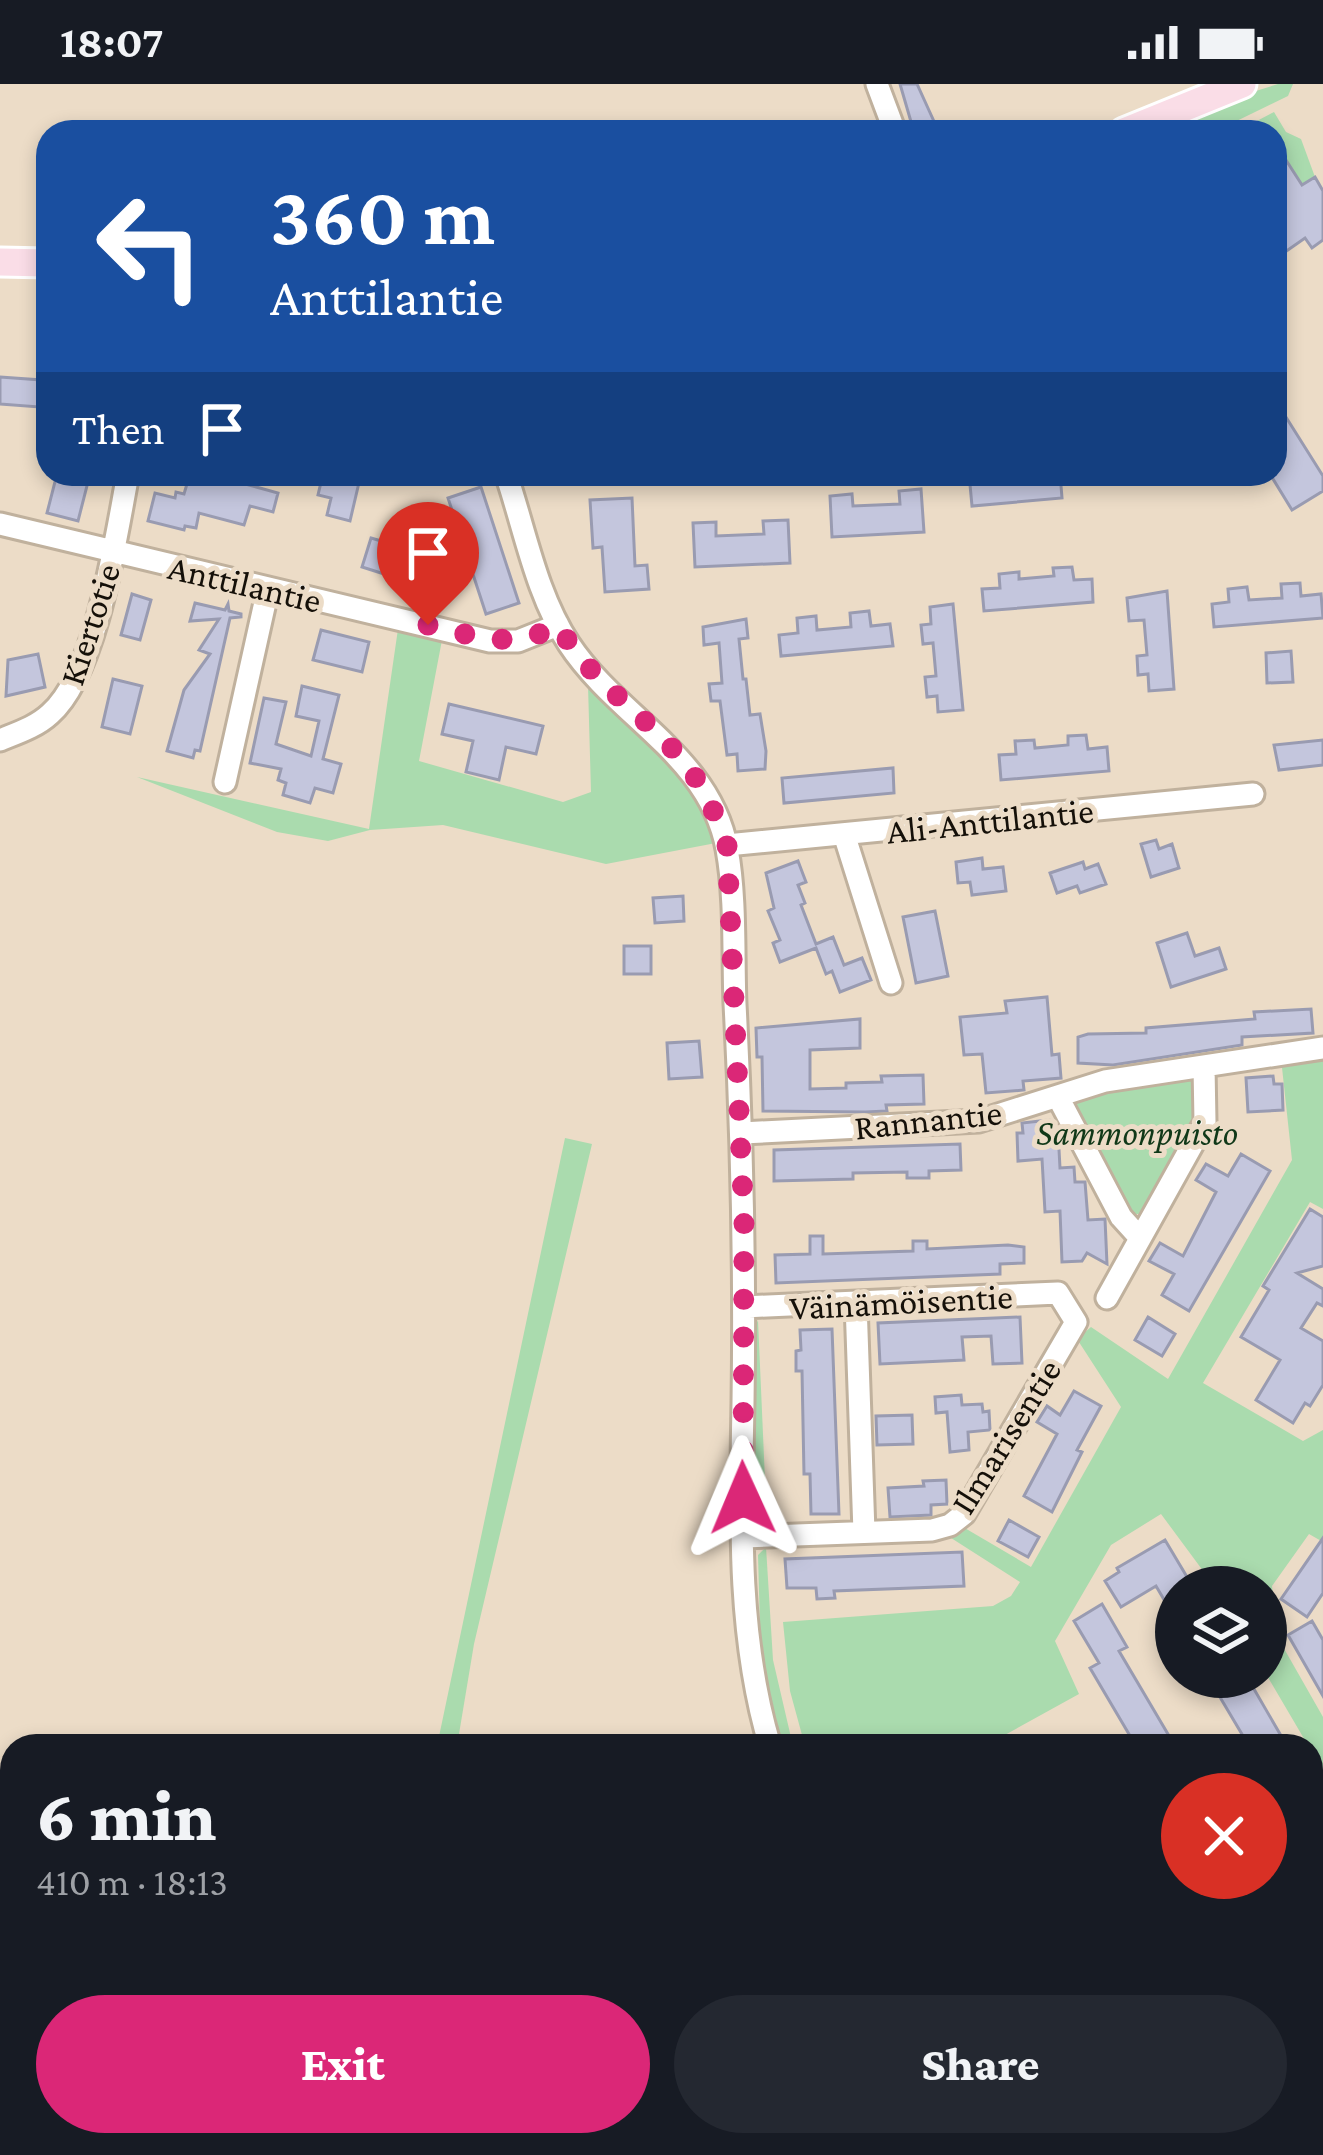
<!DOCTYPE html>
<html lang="en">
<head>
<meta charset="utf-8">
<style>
	:root { --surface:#171b24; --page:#242831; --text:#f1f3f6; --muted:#9ea1a6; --accent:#db2777 }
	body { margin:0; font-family:"Crimson Pro",serif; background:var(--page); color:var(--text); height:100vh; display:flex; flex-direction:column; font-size:45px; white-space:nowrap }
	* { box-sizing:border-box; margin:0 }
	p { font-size:39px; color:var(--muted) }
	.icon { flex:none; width:66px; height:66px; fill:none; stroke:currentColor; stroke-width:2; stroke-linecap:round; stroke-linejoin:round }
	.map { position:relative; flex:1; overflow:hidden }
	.panel { position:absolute; left:0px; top:1650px; width:1323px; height:423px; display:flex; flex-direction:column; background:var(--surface); border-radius:36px 36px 0 0; box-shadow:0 6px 18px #0003 }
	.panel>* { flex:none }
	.banner { position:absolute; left:36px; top:36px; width:1251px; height:366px; border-radius:36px; box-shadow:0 6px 18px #0003; background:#1a4fa0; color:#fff; overflow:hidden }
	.controls { position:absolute; left:1155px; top:1482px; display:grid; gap:24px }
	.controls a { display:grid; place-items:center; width:132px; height:132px; border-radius:50%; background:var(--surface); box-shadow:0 6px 18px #0003; font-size:60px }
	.pin { position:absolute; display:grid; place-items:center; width:102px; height:102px; color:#fff; margin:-123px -51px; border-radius:50% 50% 50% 0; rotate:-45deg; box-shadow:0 0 12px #0007 }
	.pin .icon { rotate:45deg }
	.me { position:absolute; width:132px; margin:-66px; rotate:359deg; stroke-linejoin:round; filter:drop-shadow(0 0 9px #0008) }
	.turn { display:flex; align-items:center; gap:42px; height:252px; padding:0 36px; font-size:54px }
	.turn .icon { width:156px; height:156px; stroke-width:2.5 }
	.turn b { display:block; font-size:84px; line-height:102px }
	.then { display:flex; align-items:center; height:114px; padding:0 36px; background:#0003; gap:24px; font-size:45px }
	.round { display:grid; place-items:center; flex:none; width:126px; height:126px; border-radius:63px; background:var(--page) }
	.headline { display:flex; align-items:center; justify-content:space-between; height:204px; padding:0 36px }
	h1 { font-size:72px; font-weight:800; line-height:90px }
	.action { display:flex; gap:24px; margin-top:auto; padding:24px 36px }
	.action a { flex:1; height:138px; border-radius:72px; background:var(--accent); color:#fff; font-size:48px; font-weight:800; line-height:138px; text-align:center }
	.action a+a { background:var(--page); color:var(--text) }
	.status { display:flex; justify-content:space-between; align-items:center; height:84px; padding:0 60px; background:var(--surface); direction:ltr }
	.status svg { height:33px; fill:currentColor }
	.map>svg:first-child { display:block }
	.green { fill:#aadbae }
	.building { fill:#c4c6dd; stroke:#999bb1; stroke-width:3 }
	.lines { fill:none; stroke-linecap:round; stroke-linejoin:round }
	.minor-casing { stroke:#c0b19d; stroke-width:27 }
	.major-casing { stroke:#fff; stroke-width:33 }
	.minor { stroke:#fff; stroke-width:21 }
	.major { stroke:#fadde7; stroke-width:27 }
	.route { stroke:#db2777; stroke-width:21; stroke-dasharray:0 37.8 }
	.labels { text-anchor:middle; stroke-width:10; stroke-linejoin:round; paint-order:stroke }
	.street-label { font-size:36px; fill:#151009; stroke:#ecdcc7 }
	.park-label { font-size:36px; font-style:italic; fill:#103818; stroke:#ecdcc7 }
</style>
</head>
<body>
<div class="status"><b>18:07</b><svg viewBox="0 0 49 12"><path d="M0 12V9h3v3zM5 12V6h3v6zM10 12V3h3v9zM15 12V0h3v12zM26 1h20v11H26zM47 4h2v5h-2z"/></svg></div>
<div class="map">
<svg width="1323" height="2071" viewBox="0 0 1323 2071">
	<rect width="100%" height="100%" fill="#ecdcc7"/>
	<!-- green -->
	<path class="green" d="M1278,0H1293L1288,12L1214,48H1155L1230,15Z
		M1274,28L1286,48L1301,55L1315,93L1302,101L1275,59V48L1264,43L1256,48H1236Z
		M398,545L442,556L419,677L563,718L591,708L588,601L683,689L716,759L606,780L443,741L370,746L328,757L277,748L137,693L369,745Z
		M1323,956V1125L1310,1118L1203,1299L1303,1357L1323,1346V1458L1309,1450L1272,1502L1278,1554L1323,1633V1687L1266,1590V1503H1215L1161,1430L1111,1461L1055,1557L1079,1610L985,1662H805L790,1607L783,1538L993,1522L1011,1512L1020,1498L948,1452L963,1443L1031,1483L1121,1323L1077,1255L1091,1243L1168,1295L1292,1076L1280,965Z
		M1189,993L1194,995L1199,1029L1145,1129L1131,1131L1074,1021L1096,1009Z
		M565,1054L592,1060L474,1560L457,1662H437Z
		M758,1236L767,1442L755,1431L754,1246Z
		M766,1463L773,1576L793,1662H780L761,1578L758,1471Z
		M1323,1689V1875L1311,1855V1695Z
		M498,2061H689L691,2071H498Z"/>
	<!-- building -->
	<path class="building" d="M900,0H917L937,44L914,48Z
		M1275,59L1302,101L1315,93L1323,107V156L1312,164L1305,154L1275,175Z
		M0,293L41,296L39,323L0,320Z
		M1284,330L1323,392V407L1292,426L1270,390H1275V336Z
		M57,390H90L78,437L47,429Z
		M190,390H209L278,409L273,428L250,422L244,441L199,429L196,444L185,442L184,446L148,437L155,409L175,414L176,408L184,410Z
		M323,390H361L350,437L327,431L331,414L318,411Z
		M969,390H1060L1062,414L972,422Z
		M481,403L519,519L486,530L448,414Z
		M921,405L924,448L832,453L830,412L852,410L853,422L900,420L899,407Z
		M632,414L635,482L647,481L649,505L605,508L602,463L593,464L590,416Z
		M788,436L790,479L695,483L693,439L716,438V452L764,450L763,437Z
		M371,454L409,465L400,495L362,483Z
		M1072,483L1074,496L1092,495L1093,518L984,527L982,505L1000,504L999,490L1019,488V495L1054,492L1053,484Z
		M1300,499L1301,512L1321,510L1323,534L1214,543L1212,520L1229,518L1228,505L1247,503L1249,516L1282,514L1281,500Z
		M1167,507L1174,605L1149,607L1148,590L1138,591L1137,572L1147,571L1144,536L1129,537L1127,514Z
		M132,510L151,516L140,556L121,551Z
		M195,519L225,526L228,520L229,527L241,530V533L230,534L200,667L195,666L193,674L167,667L184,606L210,570L199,566L219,535L190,537Z
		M953,520L963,626L938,628L937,612L927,613L925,593L936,592L933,559L923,560L921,541L931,540L930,523Z
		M869,527L871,542L890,540L893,562L781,572L779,551L798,549L797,534L816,532L817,546L851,543L850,529Z
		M746,535L748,554L739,555L743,595H746L750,631L760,630L766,667L765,685L738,687L737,670L727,671L720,617H711L709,600L722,599L719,559L704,561L703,543Z
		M321,546L369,558L362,588L313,576Z
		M1291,567L1293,598L1267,599L1266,569Z
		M38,570L45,603L6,612L8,576Z
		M113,595L142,602L130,650L102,643Z
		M302,602L339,611L323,675L341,680L333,709L315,704L310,719L283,711L286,699L278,696L281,685L250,679L264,614L286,618L276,660L311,672L319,637L296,632Z
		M449,620L543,642L536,670L506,663L499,696L466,688L473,657L442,650Z
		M1086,651L1088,665L1107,663L1109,687L1001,696L999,671L1016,670L1015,657L1034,656L1035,664L1068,661V652Z
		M1323,656V681L1279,686L1274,661Z
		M893,684L894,709L784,719L782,694Z
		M1156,756L1159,765L1172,760L1179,784L1151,793L1141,760Z
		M982,774L983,785L1003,783L1006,807L972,811L970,798L958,799L956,778Z
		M798,777L806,798L798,801L805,819L801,821L816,860L833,853L844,881L862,874L871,896L840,908L832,887L826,890L816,864L780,878L773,859L780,856L768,827L774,824L766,789Z
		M1083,778L1085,785L1098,780L1106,800L1080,809L1077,802L1057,809L1050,789Z
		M683,812L684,837L655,839L653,814Z
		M935,827L948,892L916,899L903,833Z
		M1187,849L1195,872L1219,864L1226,885L1171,903L1157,859Z
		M624,862H651V890H624Z
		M1047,913L1052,971L1059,970L1061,994L1023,997L1024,1006L986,1009L982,970L964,971L960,933L1007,929L1005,917Z
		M1311,925L1313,949L1242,953V961L1113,981L1078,979V953L1088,950L1146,949V944L1255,935L1254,928Z
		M860,935V964L810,966V1005L846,1004V999L882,998L881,992L923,991L924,1020L886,1021L887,1027L865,1028L763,1027L762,973H757L756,944Z
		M699,957L702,993L669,995L667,959Z
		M1273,992L1274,1000H1282L1283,1026L1248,1028L1246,994Z
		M1049,1036L1050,1047H1058L1060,1084L1074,1083L1075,1098H1085L1088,1136L1105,1135L1107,1180L1087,1169L1082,1177L1062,1178L1060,1127L1045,1128L1042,1075L1018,1077L1017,1049H1023L1022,1039Z
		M960,1060L961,1086L929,1087V1094H907V1088L853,1089V1095L774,1097V1066Z
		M1241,1070L1270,1087L1189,1227L1162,1211L1174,1190L1149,1177L1160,1159L1183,1172L1216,1108L1196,1096L1206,1080L1228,1092Z
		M1310,1125L1323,1133V1182L1297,1189L1323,1205V1222L1317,1219L1301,1244L1323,1257V1301L1310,1322L1305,1319L1293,1339L1256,1316L1280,1276L1241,1253L1269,1206L1263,1202Z
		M810,1152H823V1170L913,1167V1157H927V1165L1008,1161L1024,1163V1179L1000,1180V1190L776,1199L775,1171L810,1170Z
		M1020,1233L1022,1279L993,1280L991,1252L962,1253L964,1276L880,1280L878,1239Z
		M1148,1233L1175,1250L1162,1272L1135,1256Z
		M832,1245L839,1430H811L810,1390H804L802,1287H796V1267L801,1266L800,1246Z
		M1074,1307L1101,1322L1077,1366L1082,1368L1052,1428L1024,1412L1057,1350L1037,1338L1047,1322L1060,1331Z
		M961,1311L962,1321L982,1320L983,1328L989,1327L990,1346L968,1348L969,1366L950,1368L947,1328L936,1329L935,1313Z
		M912,1331L913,1360L877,1361L876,1332Z
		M946,1396L947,1420L931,1421V1431L890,1433L888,1404L924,1402L923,1397Z
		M1009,1436L1039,1453L1028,1473L998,1457Z
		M1323,1454V1509L1307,1533L1281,1515Z
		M1165,1456L1193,1503H1176V1536L1156,1502L1121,1523L1105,1497L1119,1488L1117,1484Z
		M962,1468L964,1502L834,1507L835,1514L817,1515L816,1504H787L785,1475Z
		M1102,1520L1127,1563L1119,1567L1175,1662H1136L1090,1584L1099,1579L1074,1537Z
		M1312,1537L1323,1556V1612L1288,1551Z
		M1208,1593H1247L1287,1662H1249Z"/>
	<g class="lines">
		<defs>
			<path id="minor" d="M877,0L895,48
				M506,390C525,446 536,510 569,560C617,633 710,672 727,765C736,815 733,869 735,920C742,1053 745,1186 743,1319C741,1432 737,1553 770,1662
				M0,440L490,557H518L558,541
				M0,656C17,649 36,643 50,630C97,589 116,452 128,390
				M225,698L268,505
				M844,750L891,899
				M727,761L1253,710
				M1058,1013L1121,1133L1140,1154
				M742,1049L979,1037L1105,997L1323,964
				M1107,1214L1205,1038L1204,982
				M856,1219L864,1448
				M744,1453L932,1446L950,1441L964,1430L1076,1238L1058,1209L744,1223
				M0,1874L12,1904
				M1311,2051L1323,2044
				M99,2061L105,2071
				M798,2061L807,2071
				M1032,2061L1043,2071
				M1276,2071L1293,2061"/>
			<path id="major" d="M1124,48L1242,0
				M0,178L48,179"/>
		</defs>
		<!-- minor casing -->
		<use href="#minor" class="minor-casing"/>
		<!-- major casing -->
		<use href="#major" class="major-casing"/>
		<!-- minor -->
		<use href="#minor" class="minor"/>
		<!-- major -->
		<use href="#major" class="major"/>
	</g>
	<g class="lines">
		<!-- route -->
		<path class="route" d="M428,541C475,552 514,567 558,541C595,606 656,635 695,693C709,714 718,737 727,761L744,1136L743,1414"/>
	</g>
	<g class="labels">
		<!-- street labels -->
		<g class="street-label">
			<text transform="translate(245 499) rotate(13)" y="13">Anttilantie</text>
			<text transform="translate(89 540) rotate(-72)" y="13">Kiertotie</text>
			<text transform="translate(990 736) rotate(-6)" y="13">Ali-Anttilantie</text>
			<text transform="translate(928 1035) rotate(-6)" y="13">Rannantie</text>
			<text transform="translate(901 1217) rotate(-3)" y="13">Väinämöisentie</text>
			<text transform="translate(1005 1352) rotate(-58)" y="13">Ilmarisentie</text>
		</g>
		<!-- park labels -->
		<g class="park-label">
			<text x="1137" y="1061">Sammonpuisto</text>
		</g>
	</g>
</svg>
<div class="controls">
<a><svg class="icon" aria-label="layers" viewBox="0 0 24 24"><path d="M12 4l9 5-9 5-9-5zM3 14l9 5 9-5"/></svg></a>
</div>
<div class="pin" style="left:428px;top:541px;background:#d93025"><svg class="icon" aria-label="arrive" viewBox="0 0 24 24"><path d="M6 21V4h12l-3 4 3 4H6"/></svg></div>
<svg class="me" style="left:743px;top:1414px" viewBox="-20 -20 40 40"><path d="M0-17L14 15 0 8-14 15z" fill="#db2777" stroke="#fff" stroke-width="4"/></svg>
<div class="banner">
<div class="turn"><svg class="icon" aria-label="left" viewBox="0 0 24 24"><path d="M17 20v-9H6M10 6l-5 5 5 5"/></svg><div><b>360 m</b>Anttilantie</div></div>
<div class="then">Then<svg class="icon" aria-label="arrive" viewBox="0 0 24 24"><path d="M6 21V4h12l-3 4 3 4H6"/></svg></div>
</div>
<section class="panel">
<div class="headline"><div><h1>6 min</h1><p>410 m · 18:13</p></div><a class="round" style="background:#d93025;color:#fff"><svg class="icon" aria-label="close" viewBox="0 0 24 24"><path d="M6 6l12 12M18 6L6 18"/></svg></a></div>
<div class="action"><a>Exit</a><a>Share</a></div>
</section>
</div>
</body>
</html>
